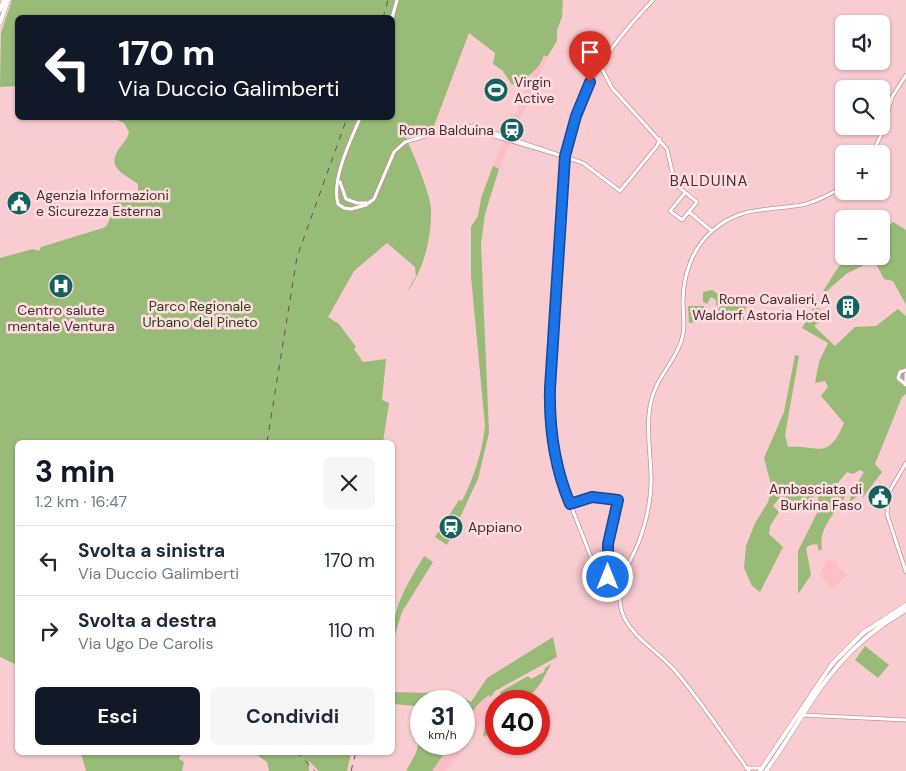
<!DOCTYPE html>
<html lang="it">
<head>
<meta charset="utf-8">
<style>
	:root { --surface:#fff; --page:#f6f6f7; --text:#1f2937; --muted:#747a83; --line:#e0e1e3; --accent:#111827 }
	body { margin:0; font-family:"DM Sans",sans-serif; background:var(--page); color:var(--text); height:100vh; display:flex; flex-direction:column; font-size:19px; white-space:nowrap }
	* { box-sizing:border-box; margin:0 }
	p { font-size:16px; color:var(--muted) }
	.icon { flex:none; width:28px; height:28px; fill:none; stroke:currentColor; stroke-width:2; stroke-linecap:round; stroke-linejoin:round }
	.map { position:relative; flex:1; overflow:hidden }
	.side { position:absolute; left:15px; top:440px; width:380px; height:315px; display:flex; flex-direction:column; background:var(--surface); border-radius:8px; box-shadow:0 1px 4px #0004 }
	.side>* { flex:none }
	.guide { position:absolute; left:15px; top:15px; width:380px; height:105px; border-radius:8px; box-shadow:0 1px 4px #0004; background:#111827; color:#fff; overflow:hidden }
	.buttons { position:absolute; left:835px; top:15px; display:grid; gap:10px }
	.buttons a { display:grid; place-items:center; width:55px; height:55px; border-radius:8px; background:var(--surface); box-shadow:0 1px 4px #0004; font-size:25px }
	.speed { position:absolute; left:410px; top:690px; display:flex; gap:10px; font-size:25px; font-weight:700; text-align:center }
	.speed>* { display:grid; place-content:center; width:65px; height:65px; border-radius:50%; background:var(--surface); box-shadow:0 1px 4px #0004; line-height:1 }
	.speed small { font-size:12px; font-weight:400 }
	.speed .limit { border:8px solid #d22; background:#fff; color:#111 }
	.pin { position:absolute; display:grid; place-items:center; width:42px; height:42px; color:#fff; margin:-51px -21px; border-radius:50% 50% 50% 0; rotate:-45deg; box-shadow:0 0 5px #0007 }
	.pin .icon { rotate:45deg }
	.me { position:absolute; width:55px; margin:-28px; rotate:0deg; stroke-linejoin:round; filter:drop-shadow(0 0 4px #0008) }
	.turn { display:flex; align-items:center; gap:18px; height:105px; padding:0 20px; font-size:22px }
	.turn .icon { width:65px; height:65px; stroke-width:2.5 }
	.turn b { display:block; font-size:35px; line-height:42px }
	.round { display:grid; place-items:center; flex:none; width:52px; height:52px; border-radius:8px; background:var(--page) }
	.summary { display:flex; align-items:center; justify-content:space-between; height:85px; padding:0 20px }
	h1 { font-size:30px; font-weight:700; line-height:38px; color:var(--accent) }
	.action { display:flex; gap:10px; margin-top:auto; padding:10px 20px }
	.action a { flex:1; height:58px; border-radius:8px; background:var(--accent); color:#fff; font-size:20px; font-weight:700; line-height:58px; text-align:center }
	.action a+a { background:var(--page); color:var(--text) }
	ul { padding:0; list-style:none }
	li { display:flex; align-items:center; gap:15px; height:70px; padding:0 20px; border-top:1px solid var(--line) }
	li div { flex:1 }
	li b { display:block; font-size:19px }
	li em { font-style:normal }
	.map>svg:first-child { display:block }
	.built { fill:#fdbec6 }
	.green { fill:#99bb78 }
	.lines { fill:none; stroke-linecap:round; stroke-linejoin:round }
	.secondary-casing { stroke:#c59197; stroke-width:4.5 }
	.primary-casing { stroke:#c59197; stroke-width:5 }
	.secondary { stroke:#fff; stroke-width:3 }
	.primary { stroke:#fff; stroke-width:4 }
	.rail { stroke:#674e51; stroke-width:1; stroke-dasharray:6 6; stroke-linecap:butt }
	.route-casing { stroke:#114b97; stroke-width:12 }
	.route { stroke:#1a73e8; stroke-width:9 }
	.labels { text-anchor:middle; stroke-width:5; stroke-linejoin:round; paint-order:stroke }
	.poi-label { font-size:14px; fill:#442f32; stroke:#ffdde0; text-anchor:start }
	.park-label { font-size:14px; fill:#2c3f15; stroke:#ffdde0 }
	.neighbourhood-label { font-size:15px; letter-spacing:1px; fill:#442f32; stroke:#ffdde0 }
</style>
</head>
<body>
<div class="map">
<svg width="906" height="771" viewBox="0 0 906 771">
	<rect width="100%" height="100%" fill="#f9ccd1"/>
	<!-- built -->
	<path class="built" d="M541,54L547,57L499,169L493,166Z
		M827,560L837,562L838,567L847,575L832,589L820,575Z
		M489,695L491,697L483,721L466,747L445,771H432L451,744H464V724L478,704Z"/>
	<!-- green -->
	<path class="green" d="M12,0H563L562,17L557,30V41L547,57L544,55C539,71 526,78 512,85L503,71L493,64L495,53L469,33L432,131L406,138C413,153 430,193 431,208C432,236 424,271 406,293L416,276L415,267L387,243L354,271L328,317L339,324L356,347L354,349L363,362L386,359L382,400L389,403L383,442H18L17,665L0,657V258L33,249L39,251L41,247L106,227L111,216V204L138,192V184C121,172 105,167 121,146C125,141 128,138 129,132L124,123L113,118H392V18H18L17,86L0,87L1,33Z
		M493,166L499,169L485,214L481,244L489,433L478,479L447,545L435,537L459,500L462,501C474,477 482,453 485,426L471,276V227L478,216L481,198Z
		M893,222L906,230V305L893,281L884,279L874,260L846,274L827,291H823C832,279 841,256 857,256L860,260L868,256H881V235Z
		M712,290L723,297L737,301L739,305H748L744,312V320H714L720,306L716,305V300L711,297L707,304L703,302V292Z
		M815,305L827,317L814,326L835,346L855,327L876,326L898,309L906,316V394L902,397L875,464L882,472L863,497L859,495L850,502V498L860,486L858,482L864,472L860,470L853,474L847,472L836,485L845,497C834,515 818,528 822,549L819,551L817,544L810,545L806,548L811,575L798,594V551L820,507L817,494L810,499L804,510L781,496L773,506L779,512L770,526L769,534L783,547L760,592L752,586L744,568L746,546L755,523L768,502L772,488L764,458L784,412L795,355L799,356L785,435L788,447C819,445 828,461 844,423L821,396L828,387L825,381L815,383L819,362L828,343L802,328Z
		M688,306H704L705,321L689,323Z
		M424,556L433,562L402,612L393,641C392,606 407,585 424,556Z
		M553,637L557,657L495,691L491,697L489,695L478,704L464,724V701H454L458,695L471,702L487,678Z
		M865,646L889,665L878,678L855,660Z
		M551,664L541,683L526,701H496V733L492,737L489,734L483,737L485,726L488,727L492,716L490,715L495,700L501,696L500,692L528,676L531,679L544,672L545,668Z
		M392,692L433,693L437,692L435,701H421V711L416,706L393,704Z
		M421,734V744H451L432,771H406L416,753Z
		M81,753H181L179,759L184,762L182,771H86Z
		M254,753H351L347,771H319L309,761V771H269L267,762Z"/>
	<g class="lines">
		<defs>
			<path id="secondary" d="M392,18L397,0
				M600,65L612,88L667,149L675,184L697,202L682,220L670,211L685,193
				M360,118C351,140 331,179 338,204L344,208L351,209L366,205L374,199L394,152L405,142L442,131L473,126L583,163L620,191L657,146L660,139
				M467,128L559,155
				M872,154L882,133L892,97L906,75
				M340,182L346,199L357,203H367
				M689,212L712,231
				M906,370L900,372L898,378L906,385
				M906,374V382
				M906,463L889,492L887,514L906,572
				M570,504L592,497L617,500L608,544V583
				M619,591L605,580L591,557L566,493L552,445L550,388L565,162C571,97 610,45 653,0
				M802,715L906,720
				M746,768H762
				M749,771C725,738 703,704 677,673C660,652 631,638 622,612C614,586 628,567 638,544C643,531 647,518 649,504C655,473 646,444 649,414C652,380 671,369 681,342C686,328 683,315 683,301C683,276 692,249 711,232C741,204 770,212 806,204C819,200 833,193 844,186"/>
			<path id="primary" d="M0,10L4,0
				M0,23L8,0
				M760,771L832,664L863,633L906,605
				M766,771C813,704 830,654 906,610"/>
		</defs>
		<!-- secondary casing -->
		<use href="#secondary" class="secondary-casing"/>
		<!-- primary casing -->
		<use href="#primary" class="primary-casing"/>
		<!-- secondary -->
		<use href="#secondary" class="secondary"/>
		<!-- primary -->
		<use href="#primary" class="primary"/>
		<!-- rail -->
		<path class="rail" d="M383,18L388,0
			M267,442L297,257L347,118
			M297,752L315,771
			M351,771L356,752"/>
	</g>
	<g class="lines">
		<defs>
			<path id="route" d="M590,82L576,116L565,156L550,388C549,429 554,466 570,504L592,497L618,500L608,544V577"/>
		</defs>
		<!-- route casing -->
		<use href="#route" class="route-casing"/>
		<!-- route -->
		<use href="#route" class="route"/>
	</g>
	<!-- icons -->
	<defs>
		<symbol id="stadium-disc" viewBox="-11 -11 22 22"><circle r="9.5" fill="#13625f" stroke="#ffdde0"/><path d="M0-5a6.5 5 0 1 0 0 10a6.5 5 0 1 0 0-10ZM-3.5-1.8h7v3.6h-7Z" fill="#fff"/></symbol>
		<symbol id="station-disc" viewBox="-11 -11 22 22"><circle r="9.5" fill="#13625f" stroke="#ffdde0"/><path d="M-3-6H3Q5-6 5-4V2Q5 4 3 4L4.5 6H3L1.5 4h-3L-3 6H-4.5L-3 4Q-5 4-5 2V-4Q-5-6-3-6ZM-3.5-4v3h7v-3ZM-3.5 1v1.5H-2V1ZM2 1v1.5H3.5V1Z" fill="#fff"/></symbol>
		<symbol id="civic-disc" viewBox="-11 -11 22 22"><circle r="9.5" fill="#13625f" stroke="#ffdde0"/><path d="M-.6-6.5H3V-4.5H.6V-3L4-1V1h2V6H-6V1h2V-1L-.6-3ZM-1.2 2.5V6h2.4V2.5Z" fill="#fff"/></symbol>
		<symbol id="hospital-disc" viewBox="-11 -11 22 22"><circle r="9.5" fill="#13625f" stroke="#ffdde0"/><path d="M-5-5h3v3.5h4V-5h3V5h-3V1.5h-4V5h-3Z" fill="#fff"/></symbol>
		<symbol id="building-disc" viewBox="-11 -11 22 22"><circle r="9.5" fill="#13625f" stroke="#ffdde0"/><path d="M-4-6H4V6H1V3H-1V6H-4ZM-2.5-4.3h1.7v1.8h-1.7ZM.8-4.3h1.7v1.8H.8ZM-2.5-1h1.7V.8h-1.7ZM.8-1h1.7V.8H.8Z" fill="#fff"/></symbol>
	</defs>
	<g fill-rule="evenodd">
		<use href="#stadium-disc" x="482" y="76" width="28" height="28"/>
		<use href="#station-disc" x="498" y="116" width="28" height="28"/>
		<use href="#civic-disc" x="5" y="189" width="28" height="28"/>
		<use href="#hospital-disc" x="47" y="272" width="28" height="28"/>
		<use href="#building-disc" x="834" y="293" width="28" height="28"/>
		<use href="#civic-disc" x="866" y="483" width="28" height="28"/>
		<use href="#station-disc" x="437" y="513" width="28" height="28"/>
	</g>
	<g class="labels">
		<!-- poi labels -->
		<g class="poi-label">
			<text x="514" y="87">Virgin<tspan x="514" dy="16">Active</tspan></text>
			<text x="494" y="135" text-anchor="end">Roma Balduina</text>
			<text x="36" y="200">Agenzia Informazioni<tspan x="36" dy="16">e Sicurezza Esterna</tspan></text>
			<text x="830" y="304" text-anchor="end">Rome Cavalieri, A<tspan x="830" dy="16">Waldorf Astoria Hotel</tspan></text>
			<text x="61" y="315" text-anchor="middle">Centro salute<tspan x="61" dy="16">mentale Ventura</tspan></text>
			<text x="862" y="494" text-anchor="end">Ambasciata di<tspan x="862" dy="16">Burkina Faso</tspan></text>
			<text x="468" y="532">Appiano</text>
		</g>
		<!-- park labels -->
		<g class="park-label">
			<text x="200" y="311">Parco Regionale<tspan x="200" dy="16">Urbano del Pineto</tspan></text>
		</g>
		<!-- neighbourhood labels -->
		<g class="neighbourhood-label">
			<text x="709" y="186">BALDUINA</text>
		</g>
	</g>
</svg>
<div class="buttons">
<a><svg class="icon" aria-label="sound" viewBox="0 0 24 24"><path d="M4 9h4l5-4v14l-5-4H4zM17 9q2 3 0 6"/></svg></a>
<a><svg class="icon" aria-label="search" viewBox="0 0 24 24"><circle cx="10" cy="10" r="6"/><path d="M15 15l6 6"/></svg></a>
<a>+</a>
<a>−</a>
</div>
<div class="speed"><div>31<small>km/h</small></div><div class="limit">40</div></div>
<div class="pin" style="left:590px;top:82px;background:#d93025"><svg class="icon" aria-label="arrive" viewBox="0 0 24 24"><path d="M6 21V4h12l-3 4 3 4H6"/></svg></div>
<svg class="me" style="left:608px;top:577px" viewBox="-20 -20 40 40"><circle r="17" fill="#1a73e8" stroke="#fff" stroke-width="3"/><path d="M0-11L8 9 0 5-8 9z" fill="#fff"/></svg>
<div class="guide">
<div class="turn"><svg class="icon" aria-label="left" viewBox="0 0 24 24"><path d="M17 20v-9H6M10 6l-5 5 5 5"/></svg><div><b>170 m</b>Via Duccio Galimberti</div></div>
</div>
<section class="side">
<div class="summary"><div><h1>3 min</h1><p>1.2 km · 16:47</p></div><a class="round"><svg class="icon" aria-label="close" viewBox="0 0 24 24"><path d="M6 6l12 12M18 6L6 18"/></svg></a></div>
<ul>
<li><svg class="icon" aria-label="left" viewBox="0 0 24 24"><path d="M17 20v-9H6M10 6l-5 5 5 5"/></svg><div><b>Svolta a sinistra</b><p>Via Duccio Galimberti</p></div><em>170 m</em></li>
<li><svg class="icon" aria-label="right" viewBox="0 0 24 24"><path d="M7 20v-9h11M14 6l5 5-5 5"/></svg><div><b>Svolta a destra</b><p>Via Ugo De Carolis</p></div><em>110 m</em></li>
</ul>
<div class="action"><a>Esci</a><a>Condividi</a></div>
</section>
</div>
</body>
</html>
